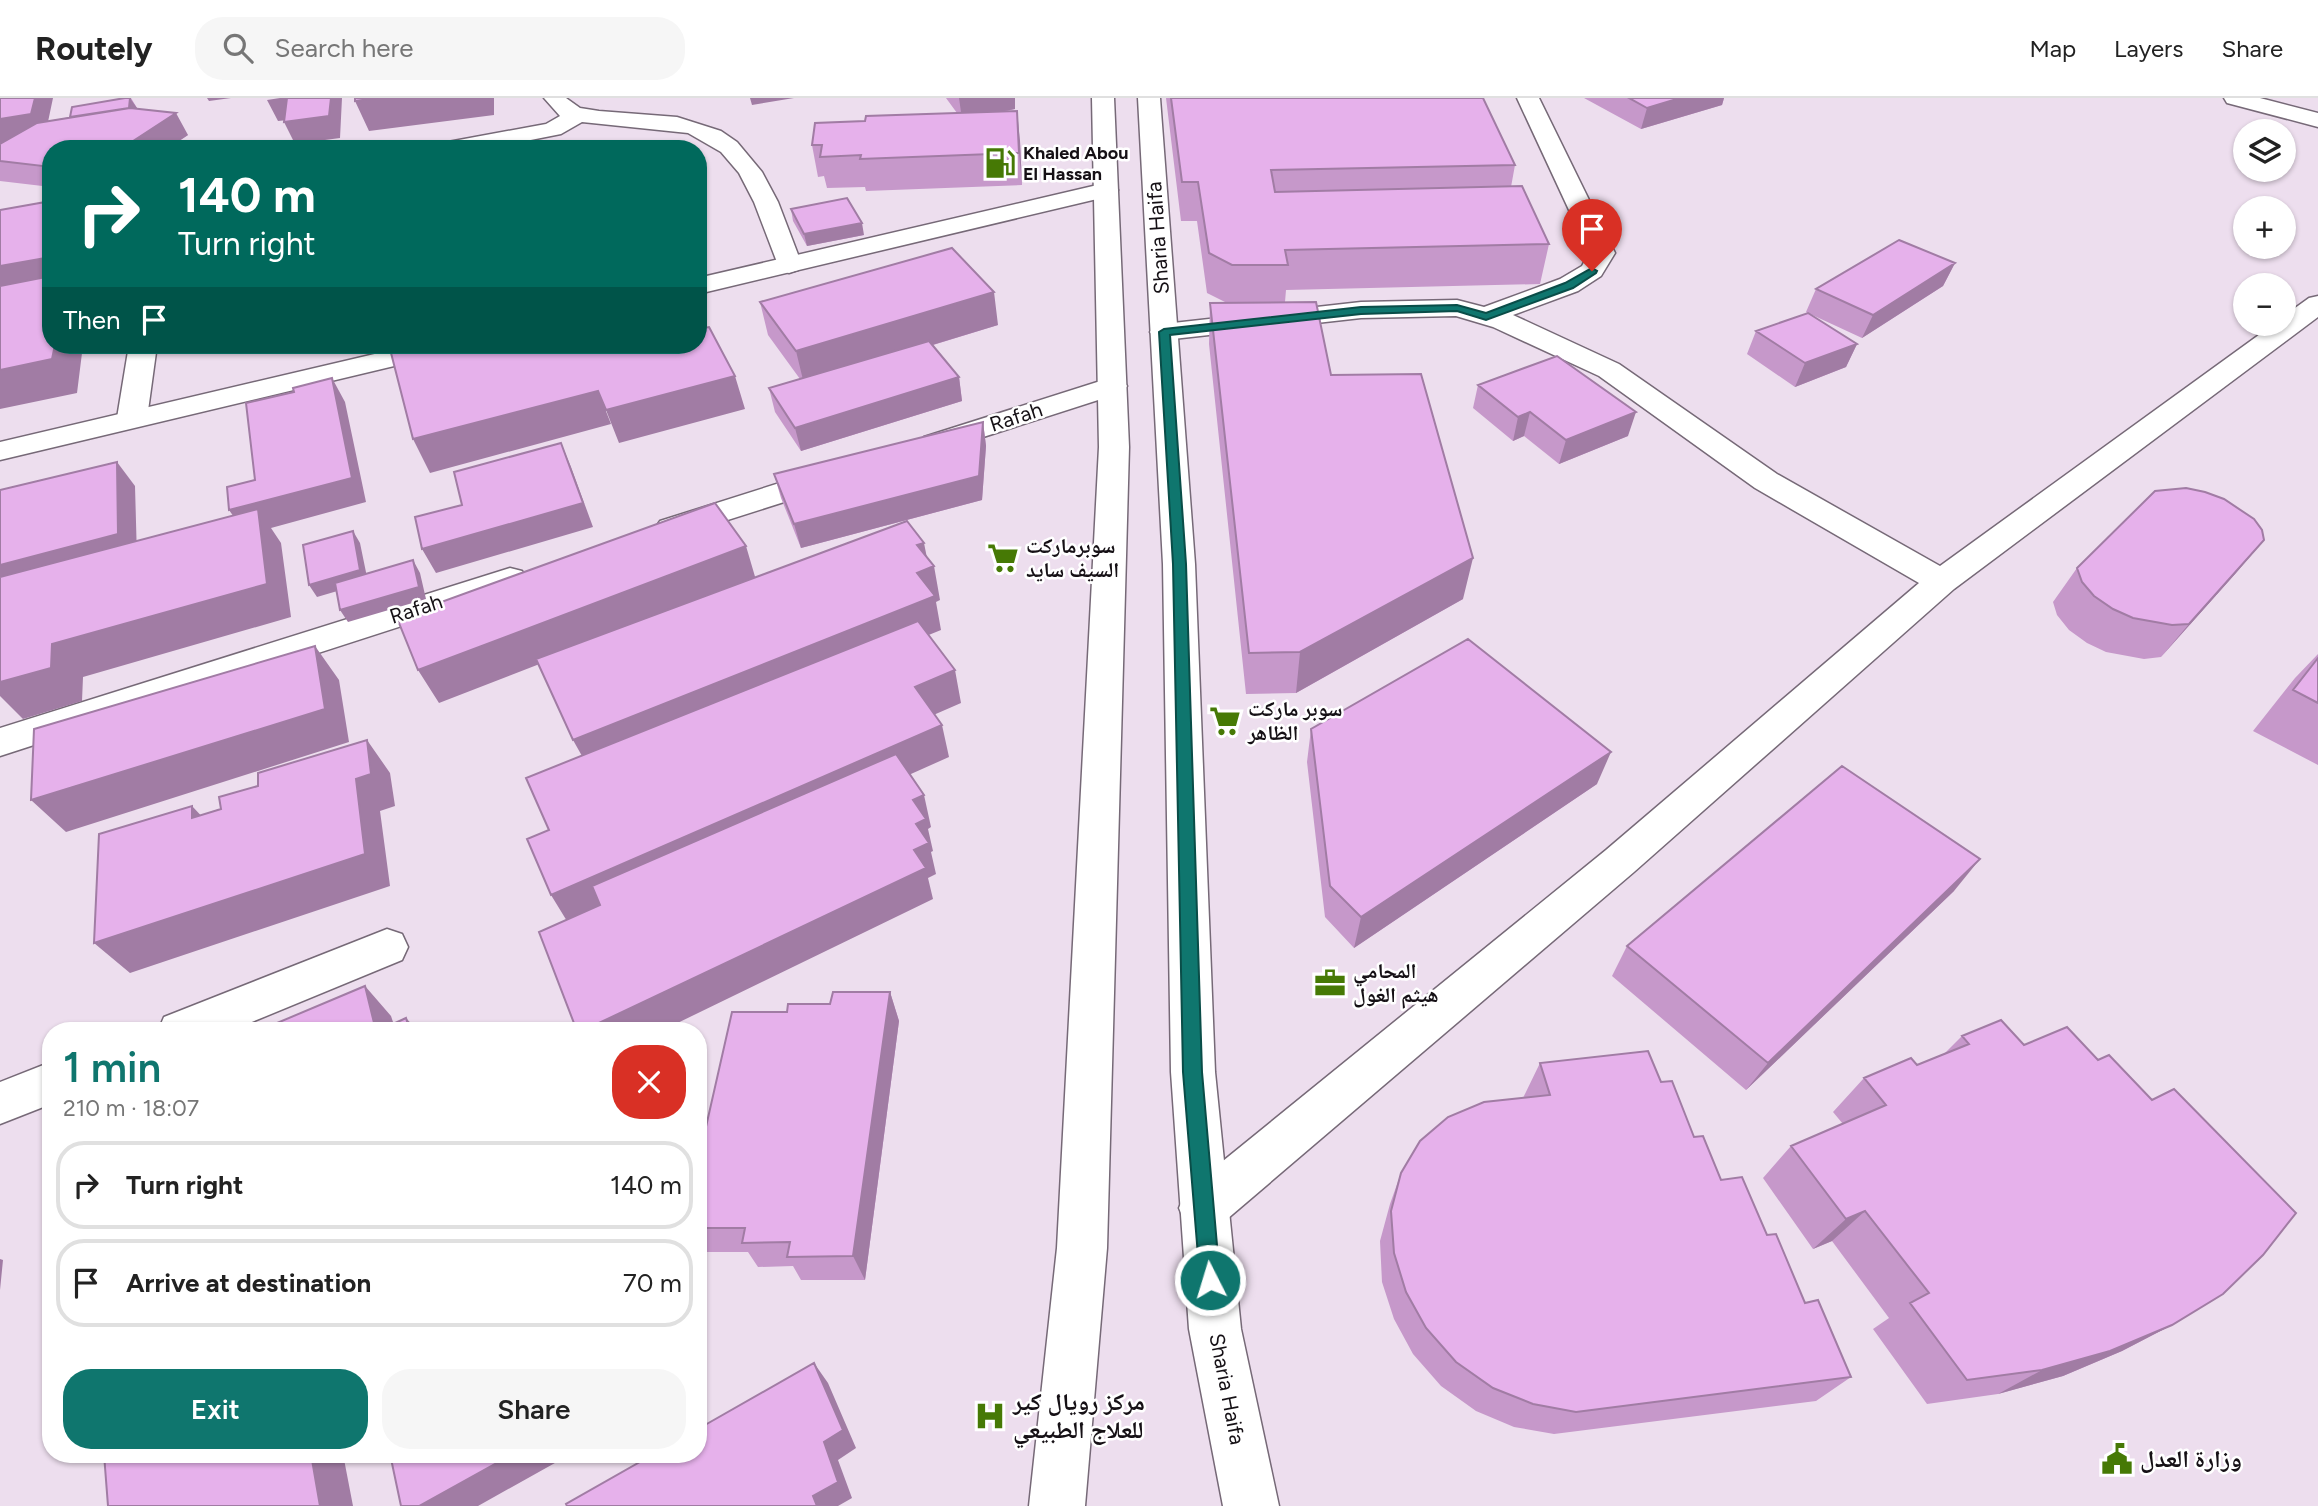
<!DOCTYPE html>
<html lang="en">
<head>
<meta charset="utf-8">
<style>
	:root { --surface:#fff; --page:#f6f6f6; --text:#222; --muted:#767676; --line:#e0e0e0; --accent:#0f766e }
	body { margin:0; font-family:Figtree,"Noto Naskh Arabic",sans-serif; background:var(--page); color:var(--text); height:100vh; display:flex; flex-direction:column; font-size:26px; white-space:nowrap }
	* { box-sizing:border-box; margin:0 }
	p { font-size:23px; color:var(--muted) }
	.icon { flex:none; width:38px; height:38px; fill:none; stroke:currentColor; stroke-width:2; stroke-linecap:round; stroke-linejoin:round }
	.map { position:relative; flex:1; overflow:hidden }
	.details { position:absolute; left:42px; top:924px; width:665px; height:441px; display:flex; flex-direction:column; background:var(--surface); border-radius:28px; box-shadow:0 2px 5px #0004 }
	.details>* { flex:none }
	.guide { position:absolute; left:42px; top:42px; width:665px; height:214px; border-radius:28px; box-shadow:0 2px 5px #0004; background:#00695c; color:#fff; overflow:hidden }
	.tools { position:absolute; left:2233px; top:21px; display:grid; gap:14px }
	.tools a { display:grid; place-items:center; width:63px; height:63px; border-radius:50%; background:var(--surface); box-shadow:0 2px 5px #0004; font-size:35px }
	.pin { position:absolute; display:grid; place-items:center; width:60px; height:60px; color:#fff; margin:-72px -30px; border-radius:50% 50% 50% 0; rotate:-45deg; box-shadow:0 0 7px #0007 }
	.pin .icon { rotate:45deg }
	.me { position:absolute; width:77px; margin:-38px; rotate:355deg; stroke-linejoin:round; filter:drop-shadow(0 0 5px #0008) }
	.turn { display:flex; align-items:center; gap:24px; height:147px; padding:0 21px; font-size:32px }
	.turn .icon { width:91px; height:91px; stroke-width:2.5 }
	.turn b { display:block; font-size:49px; line-height:60px }
	.then { display:flex; align-items:center; height:66px; padding:0 21px; background:#0003; gap:14px; font-size:26px }
	.round { display:grid; place-items:center; flex:none; width:74px; height:74px; border-radius:28px; background:var(--page) }
	.summary { display:flex; align-items:center; justify-content:space-between; height:119px; padding:0 21px }
	h1 { font-size:42px; font-weight:600; line-height:52px; color:var(--accent) }
	.cta { display:flex; gap:14px; margin-top:auto; padding:14px 21px }
	.cta a { flex:1; height:80px; border-radius:28px; background:var(--accent); color:#fff; font-size:28px; font-weight:600; line-height:80px; text-align:center }
	.cta a+a { background:var(--page); color:var(--text) }
	ul { padding:0; list-style:none }
	li { display:flex; align-items:center; gap:21px; height:88px; margin:0 14px 10px; padding:0 7px; border:4px solid var(--line); border-radius:28px }
	li div { flex:1 }
	li b { display:block; font-size:26px }
	li em { font-style:normal }
	header { display:flex; align-items:center; gap:42px; box-sizing:border-box; height:98px; padding:0 35px; background:var(--surface); border-bottom:2px solid var(--line) }
	header strong { font-size:33px }
	nav { display:flex; gap:38px; margin-inline-start:auto; font-size:24px }
	.search { width:490px; height:63px; background:var(--page); display:flex; align-items:center; gap:18px; box-sizing:border-box; padding:0 24px; border-radius:28px; color:var(--muted); font-size:26px }
	.map>svg:first-child { display:block }
	.lines { fill:none; stroke-linecap:round; stroke-linejoin:round }
	.minor-casing { stroke:#766977; stroke-width:3 }
	.tertiary-casing { stroke:#766977; stroke-width:3 }
	.secondary-casing { stroke:#766977; stroke-width:3 }
	.minor { fill:#fff; fill-rule:evenodd }
	.tertiary { fill:#fff; fill-rule:evenodd }
	.secondary { fill:#fff; fill-rule:evenodd }
	.wall { fill:#c698ca }
	.shaded-wall { fill:#a17ca4 }
	.building { fill:#e6b1eb; stroke:#a17ca4; stroke-width:2 }
	.route { fill:#0f766e; stroke:#0a4d48; stroke-width:2 }
	.labels { text-anchor:middle; stroke-width:5; stroke-linejoin:round; paint-order:stroke }
	.far-poi-label { font-size:18px; font-weight:bold; fill:#151015; stroke:#fff; text-anchor:start }
	.street-label { font-size:21px; fill:#151015; stroke:#fff }
	.poi-label { font-size:21px; font-weight:bold; fill:#151015; stroke:#fff; text-anchor:start }
	.near-poi-label { font-size:24px; font-weight:bold; fill:#151015; stroke:#fff; text-anchor:start }
</style>
</head>
<body>
<header>
<strong>Routely</strong>
<div class="search"><svg class="icon" aria-label="search" viewBox="0 0 24 24"><circle cx="10" cy="10" r="6"/><path d="M15 15l6 6"/></svg>Search here</div>
<nav><a>Map</a><a>Layers</a><a>Share</a></nav>
</header>
<div class="map">
<svg width="2318" height="1408" viewBox="0 0 2318 1408">
	<rect width="100%" height="100%" fill="#eddeee"/>
	<g class="lines">
		<defs>
			<path id="minor" d="M544,0H566L580,10L599,13L677,19L721,33L737,44L762,74L778,104L802,167L798,172L789,175L780,172L754,104L739,75L721,54L688,35L582,24L561,36L485,51H437L440,46L448,44L546,26L560,18Z
				M1517,0H1539L1615,155L1601,178L1578,193L1513,217L1619,266L1777,376L1940,468L2274,226H2284V218L2309,200L2318,198V219L1954,491L1634,774L1220,1127L1203,1133L1186,1127L1179,1110L1186,1093L1606,752L1919,485L1755,390L1599,278L1493,229L1456,218L1361,220L1164,242L1154,240L1150,234L1154,228L1164,226L1361,204L1457,202L1484,209L1560,181L1582,168L1589,155Z
				M129,247H157L147,320L142,326L132,329L122,326L117,320Z
				M1113,279L1123,282L1127,288L1123,294L946,351L935,354L924,351L920,345L924,339Z
				M830,369L841,372L845,379L841,386L671,440L660,437L655,430L660,423Z
				M510,470L522,473L527,481L522,489L0,658V630Z
				M387,831L402,836L408,849L402,862L230,933H158L164,919Z
				M51,964V1006L0,1026V984Z"/>
			<path id="tertiary" d="M2224,0H2260L2318,15V29L2227,5Z
				M1106,85L1114,87L1118,92L1114,97L698,196V180Z
				M413,247H461L457,253L0,362V344Z"/>
			<path id="secondary" d="M1092,0H1114L1129,349L1107,1150L1085,1408H1029L1057,1150L1099,349Z
				M1138,0H1160L1195,466L1215,974L1241,1231L1279,1408H1223L1189,1231L1171,974L1163,466Z"/>
		</defs>
		<!-- minor casing -->
		<use href="#minor" class="minor-casing"/>
		<!-- tertiary casing -->
		<use href="#tertiary" class="tertiary-casing"/>
		<!-- secondary casing -->
		<use href="#secondary" class="secondary-casing"/>
		<!-- minor -->
		<use href="#minor" class="minor"/>
		<!-- tertiary -->
		<use href="#tertiary" class="tertiary"/>
		<!-- secondary -->
		<use href="#secondary" class="secondary"/>
	</g>
	<!-- wall -->
	<path class="wall" d="M0,0L48,23L70,19L125,0H131L137,10L188,37L167,51H51V89L0,83V46L2,45H0Z
		M946,0H1015V11L1007,13L1020,43L1022,87L866,93L865,89L827,90L824,78L818,79L812,47L865,23L957,15Z
		M1166,0H1483L1515,67L1511,89L1549,146L1540,186L1286,192L1285,204L1331,277L1463,501L1296,595L1246,596L1209,246L1210,205H1227L1207,195L1197,123H1181Z
		M1584,0H1724L1722,7L1641,31Z
		M791,111L864,137L807,148L793,123Z
		M1955,165L1943,188L1862,240L1808,215L1857,246L1846,269L1795,289L1747,256L1756,233L1808,215L1806,214L1816,191Z
		M760,204L998,227L933,247L959,279L962,303L801,353L775,314L769,290L800,281L768,237Z
		M217,247H283L231,256Z
		M1478,287L1628,338L1559,366L1524,338L1513,343L1473,310Z
		M983,324L986,348L982,402L801,450L781,400L774,376Z
		M2264,442L2235,476L2161,559L2144,561L2106,554L2087,545L2069,532L2057,517L2053,504L2077,470Z
		M2318,556V667L2253,633L2295,580Z
		M1311,631L1597,686L1354,850L1325,819L1307,664Z
		M1954,793L1746,992L1612,878L1627,848Z
		M890,894L899,923L865,1182H801L793,1168L758,1169L748,1154H702L698,1150V1064L787,914Z
		M2001,922L2172,1227L2122,1253L2063,1278L1998,1296L1927,1306L1873,1231L1889,1220L1832,1143L1813,1151L1763,1080L1791,1048L1843,1026L1833,1014L1864,980L1917,967L1944,956L1962,938Z
		M1540,965L1661,984L1721,1082L1767,1137L1805,1205L1851,1279L1816,1303L1554,1336L1514,1329L1476,1313L1441,1288L1413,1256L1394,1221L1382,1184L1380,1143L1390,1106L1401,1075L1523,1000Z"/>
	<!-- shaded-wall -->
	<path class="shaded-wall" d="M35,0H53L45,38L0,45V21Z
		M130,0L137,10L77,33Z
		M207,0H231L209,3Z
		M280,0H287L298,21L278,23L267,2Z
		M331,0H342L340,40L295,46L284,24Z
		M377,0H494V17L369,33L355,3Z
		M750,0H794L752,7Z
		M959,0H1015V11L962,21Z
		M1680,0H1724L1722,7L1641,31L1647,10Z
		M1017,13L1020,43L1022,87L1019,55Z
		M176,15L188,37L167,51H133L130,45Z
		M120,44L124,51H108Z
		M862,125L864,137L807,148L804,136Z
		M698,129L706,158L698,160Z
		M51,159V202L0,194V168Z
		M1955,165L1943,188L1862,240L1873,217Z
		M994,194L998,227L804,286L796,253Z
		M1857,246L1846,269L1795,289L1805,265Z
		M55,247H83L77,295L0,311V272Z
		M225,247H283L231,256Z
		M735,278L745,311L619,345L606,312Z
		M959,279L962,303L801,353L795,330Z
		M332,280L345,304L366,404L271,430L281,445L291,519L83,579L82,603L23,621L0,598V584L52,546L246,436L229,412L352,380Z
		M598,293L611,326L430,375L413,341Z
		M1530,314L1524,338L1513,343L1518,319Z
		M1636,314L1628,338L1559,366L1566,342Z
		M983,324L986,348L982,402L801,450L794,426Z
		M561,345L571,369L593,429L436,475L422,451Z
		M117,364L135,388L137,460L0,497V467Z
		M353,433L360,445L368,484L317,499L309,487Z
		M2264,442L2235,476L2161,559L2189,526Z
		M924,445L929,470L934,468L940,502L936,504L941,532L591,674L573,642L917,475V447Z
		M746,448L756,482L439,605L418,572Z
		M1473,460L1463,501L1296,595L1300,554Z
		M413,462L420,475L426,501L348,524L340,512Z
		M315,548L339,582L349,644L66,734L31,702Z
		M955,572L961,605L922,622L915,589Z
		M942,627L949,659L570,828L551,797Z
		M367,642L390,675L395,708L380,713L390,788L130,875L94,845L356,681Z
		M1611,654L1597,686L1354,850L1361,819Z
		M924,697L931,729L928,731L933,753L931,754L936,776L928,780L933,801L661,933H582L914,752L916,726L913,702Z
		M192,708L222,740L192,720Z
		M1980,761L1954,793L1746,992L1768,965Z
		M365,888L391,918L396,933H376Z
		M890,894L899,923L865,1182L853,1158Z
		M406,920L418,933H410Z
		M1865,1113L1832,1143L1813,1151L1846,1121Z
		M0,1161L3,1162L0,1192Z
		M2172,1227L2122,1253L2063,1278L1998,1296L2042,1272Z
		M814,1265L828,1285L856,1350L838,1362L852,1400L838,1408H817L813,1398L824,1344Z
		M311,1356H343L353,1408H320Z
		M513,1356H571L478,1408H419Z"/>
	<!-- building -->
	<path class="building" d="M0,0H35L31,16L0,21Z
		M125,0H130L129,10L70,19L72,9Z
		M287,0H331L329,18L284,24Z
		M355,0H377L355,3Z
		M1171,0H1483L1515,67L1271,72L1275,94L1522,88L1549,146L1285,152L1288,167H1232L1209,155L1198,84H1182Z
		M1629,0H1680L1647,10Z
		M130,10L176,15L130,45L120,44L108,51H51V69L0,63V46L37,25Z
		M1017,13L1019,55L860,61L861,57L820,59L822,47H812L815,25L865,23L866,18Z
		M499,47L500,51H474Z
		M847,100L862,125L804,136L791,111Z
		M51,103V159L0,168V112Z
		M1899,142L1955,165L1873,217L1816,191Z
		M952,150L994,194L796,253L760,204Z
		M51,178L48,199H51V247H55L52,261L0,272V188Z
		M1316,204L1331,277L1421,276L1473,460L1300,554L1249,555L1210,205Z
		M1808,215L1857,246L1805,265L1756,233Z
		M709,229L735,278L606,312L598,293L413,341L390,251L408,247H698V231Z
		M929,243L959,279L795,330L769,290Z
		M1557,258L1636,314L1566,342L1530,314L1518,319L1478,287Z
		M332,280L352,380L229,412L227,389L255,382L246,305L294,294L293,290Z
		M983,324L979,378L794,426L774,376Z
		M561,345L583,405L422,451L415,419L462,407L454,374Z
		M117,364L118,436L0,467V392Z
		M2186,390L2205,394L2224,401L2254,421L2262,432L2264,442L2189,526L2172,527L2133,520L2113,511L2094,498L2082,484L2077,470L2155,393Z
		M715,405L746,448L418,572L397,520Z
		M258,411L267,486L52,546L51,570L0,584V479Z
		M907,423L924,445L917,447L934,468L917,475L935,498L573,642L536,561Z
		M353,433L360,472L309,487L303,447Z
		M413,462L419,489L340,512L335,485Z
		M918,523L955,572L915,589L942,627L551,797L527,741L549,732L526,680Z
		M1468,541L1611,654L1361,819L1330,788L1311,631Z
		M315,548L325,611L31,702L34,631Z
		M2318,560V605L2293,592Z
		M367,642L371,676L356,681L365,756L94,845L99,736L192,708V720L221,711L219,699L258,688V675Z
		M896,656L924,697L913,702L926,721L916,726L929,745L914,752L926,770L582,933H577L539,834L600,807L592,788Z
		M1842,668L1980,761L1768,965L1627,848Z
		M365,888L376,933H258Z
		M833,894H890L853,1158L787,1159L790,1144L742,1145L745,1130H698V1064L732,914H787L788,906H830Z
		M406,920L410,933H378Z
		M2001,922L2024,947L2067,929L2098,962L2109,957L2152,1002L2174,991L2296,1115L2263,1157L2223,1196L2172,1227L2110,1253L2042,1272L1967,1282L1910,1205L1929,1195L1865,1113L1846,1121L1791,1048L1886,1007L1864,980L1911,960L1917,967L1969,946L1962,938Z
		M1648,953L1661,984L1672,983L1694,1039L1703,1038L1721,1082L1742,1079L1767,1137L1776,1136L1805,1205L1818,1202L1851,1279L1576,1314L1533,1306L1493,1290L1456,1264L1426,1230L1406,1194L1394,1155L1391,1113L1401,1075L1420,1043L1448,1019L1484,1004L1550,997L1540,965Z
		M814,1265L843,1332L824,1344L838,1384L813,1398L817,1408H567L566,1406L654,1356H698V1331Z
		M104,1356H311L320,1408H108Z
		M390,1356H513L419,1408H401Z"/>
	<!-- route -->
	<path class="route" d="M1592,170L1597,173L1596,175L1573,190L1486,222L1457,213L1361,216L1170,237L1186,466L1202,974L1220,1182L1217,1190L1210,1193L1203,1190L1200,1182L1183,974L1173,466L1159,234L1164,231L1361,209L1457,207L1486,215L1565,185Z"/>
	<!-- icons -->
	<defs>
		<symbol id="fuel-bare" viewBox="-9 -9 18 18"><path d="M-5.5-6h7V0h2V4h1.3V-2.5L3-4.5l.8-.8L6-3V5H2.5V1h-1V6h-7ZM-4.2-4.7v3.2H.2V-4.7Z" fill="#467905" stroke="#fff" stroke-width="2.5" paint-order="stroke"/></symbol>
		<symbol id="supermarket-bare" viewBox="-9 -9 18 18"><path d="M-6-5.5h2.5l.6 2H6L4.5 2H-2.5L-4.4-4H-6ZM-1.5 3.2a1.3 1.3 0 1 0 .1 0ZM3 3.2a1.3 1.3 0 1 0 .1 0Z" fill="#467905" stroke="#fff" stroke-width="2.5" paint-order="stroke"/></symbol>
		<symbol id="office-bare" viewBox="-9 -9 18 18"><path d="M-6-3h4V-5.5h4V-3h4V5H-6ZM-1-4.5V-3h2v-1.5ZM-6 0V1H6V0Z" fill="#467905" stroke="#fff" stroke-width="2.5" paint-order="stroke"/></symbol>
		<symbol id="hospital-bare" viewBox="-9 -9 18 18"><path d="M-5-5h3v3.5h4V-5h3V5h-3V1.5h-4V5h-3Z" fill="#467905" stroke="#fff" stroke-width="2.5" paint-order="stroke"/></symbol>
		<symbol id="civic-bare" viewBox="-9 -9 18 18"><path d="M-.6-6.5H3V-4.5H.6V-3L4-1V1h2V6H-6V1h2V-1L-.6-3ZM-1.2 2.5V6h2.4V2.5Z" fill="#467905" stroke="#fff" stroke-width="2.5" paint-order="stroke"/></symbol>
	</defs>
	<g fill-rule="evenodd">
		<use href="#fuel-bare" x="978" y="43" width="44" height="44"/>
		<use href="#supermarket-bare" x="981" y="438" width="44" height="44"/>
		<use href="#supermarket-bare" x="1203" y="601" width="44" height="44"/>
		<use href="#office-bare" x="1308" y="863" width="44" height="44"/>
		<use href="#hospital-bare" x="968" y="1296" width="44" height="44"/>
		<use href="#civic-bare" x="2095" y="1339" width="44" height="44"/>
	</g>
	<g class="labels">
		<!-- far-poi labels -->
		<g class="far-poi-label">
			<text x="1023" y="61">Khaled Abou<tspan x="1023" dy="21">El Hassan</tspan></text>
		</g>
		<!-- street labels -->
		<g class="street-label">
			<text transform="translate(1158 140) rotate(-94)" y="7">Sharia Haifa</text>
			<text transform="translate(1016 319) rotate(-18)" y="7">Rafah</text>
			<text transform="translate(416 511) rotate(-18)" y="7">Rafah</text>
			<text transform="translate(1227 1291) rotate(79)" y="7">Sharia Haifa</text>
		</g>
		<!-- poi labels -->
		<g class="poi-label">
			<text x="1026" y="455">سوبرماركت<tspan x="1026" dy="24">السيف سايد</tspan></text>
			<text x="1248" y="618">سوبر ماركت<tspan x="1248" dy="24">الظاهر</tspan></text>
			<text x="1353" y="880">المحامي<tspan x="1353" dy="24">هيثم الغول</tspan></text>
		</g>
		<!-- near-poi labels -->
		<g class="near-poi-label">
			<text x="1013" y="1312">مركز رويال كير<tspan x="1013" dy="28">للعلاج الطبيعي</tspan></text>
			<text x="2140" y="1369">وزارة العدل</text>
		</g>
	</g>
</svg>
<div class="tools">
<a><svg class="icon" aria-label="layers" viewBox="0 0 24 24"><path d="M12 4l9 5-9 5-9-5zM3 14l9 5 9-5"/></svg></a>
<a>+</a>
<a>−</a>
</div>
<div class="pin" style="left:1592px;top:173px;background:#d93025"><svg class="icon" aria-label="arrive" viewBox="0 0 24 24"><path d="M6 21V4h12l-3 4 3 4H6"/></svg></div>
<svg class="me" style="left:1210px;top:1182px" viewBox="-20 -20 40 40"><circle r="17" fill="#0f766e" stroke="#fff" stroke-width="3"/><path d="M0-11L8 9 0 5-8 9z" fill="#fff"/></svg>
<div class="guide">
<div class="turn"><svg class="icon" aria-label="right" viewBox="0 0 24 24"><path d="M7 20v-9h11M14 6l5 5-5 5"/></svg><div><b>140 m</b>Turn right</div></div>
<div class="then">Then<svg class="icon" aria-label="arrive" viewBox="0 0 24 24"><path d="M6 21V4h12l-3 4 3 4H6"/></svg></div>
</div>
<section class="details">
<div class="summary"><div><h1>1 min</h1><p>210 m · 18:07</p></div><a class="round" style="background:#d93025;color:#fff"><svg class="icon" aria-label="close" viewBox="0 0 24 24"><path d="M6 6l12 12M18 6L6 18"/></svg></a></div>
<ul>
<li><svg class="icon" aria-label="right" viewBox="0 0 24 24"><path d="M7 20v-9h11M14 6l5 5-5 5"/></svg><div><b>Turn right</b></div><em>140 m</em></li>
<li><svg class="icon" aria-label="arrive" viewBox="0 0 24 24"><path d="M6 21V4h12l-3 4 3 4H6"/></svg><div><b>Arrive at destination</b></div><em>70 m</em></li>
</ul>
<div class="cta"><a>Exit</a><a>Share</a></div>
</section>
</div>
</body>
</html>
